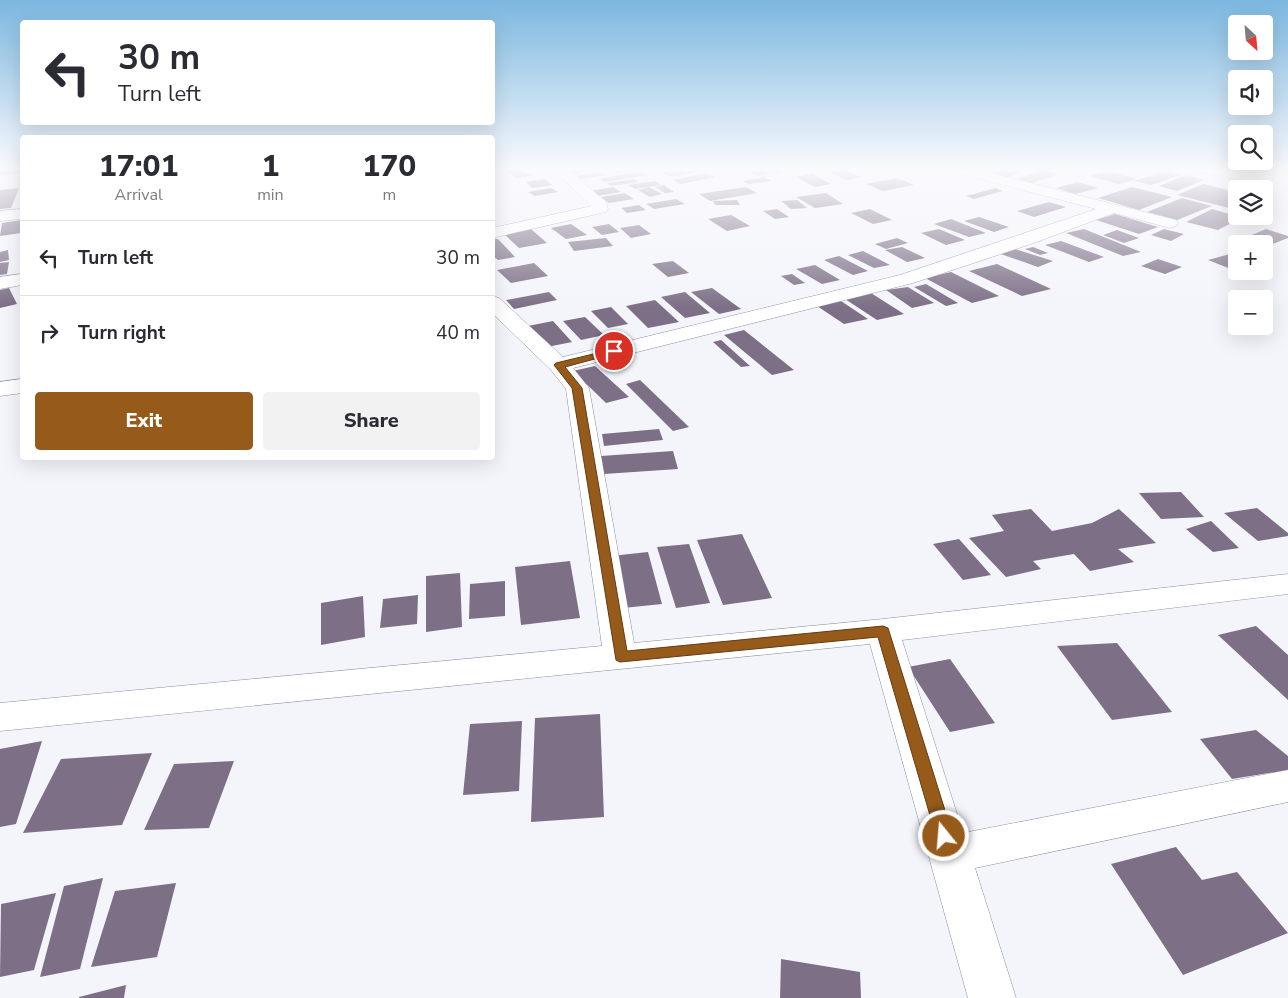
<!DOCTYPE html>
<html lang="en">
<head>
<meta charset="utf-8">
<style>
	:root { --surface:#fff; --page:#f2f2f3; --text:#2b2b33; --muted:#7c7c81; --line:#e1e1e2; --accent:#965b1b }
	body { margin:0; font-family:"Nunito Sans",sans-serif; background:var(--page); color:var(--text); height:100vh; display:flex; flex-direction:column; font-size:19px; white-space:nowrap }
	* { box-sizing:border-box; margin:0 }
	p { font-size:16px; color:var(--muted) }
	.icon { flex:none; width:28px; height:28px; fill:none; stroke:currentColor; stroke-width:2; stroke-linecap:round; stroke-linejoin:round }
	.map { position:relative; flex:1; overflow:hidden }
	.drawer { position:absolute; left:20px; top:135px; width:475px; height:325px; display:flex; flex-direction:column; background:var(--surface); border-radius:5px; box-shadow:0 5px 20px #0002 }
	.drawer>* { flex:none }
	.banner { position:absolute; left:20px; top:20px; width:475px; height:105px; border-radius:5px; box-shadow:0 5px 20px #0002; background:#fff; color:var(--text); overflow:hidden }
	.needle { width:32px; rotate:154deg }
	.tools { position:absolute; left:1228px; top:15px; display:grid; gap:10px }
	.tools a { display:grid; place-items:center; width:45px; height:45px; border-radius:5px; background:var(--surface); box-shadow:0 5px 20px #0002; font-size:25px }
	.pin { position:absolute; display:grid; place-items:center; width:42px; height:42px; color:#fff; margin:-21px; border:2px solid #fff; border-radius:50%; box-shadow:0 1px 5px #0007 }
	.me { position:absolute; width:55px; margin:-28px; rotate:343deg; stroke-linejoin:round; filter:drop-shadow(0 0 4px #0008) }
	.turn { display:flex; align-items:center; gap:18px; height:105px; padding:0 15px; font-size:22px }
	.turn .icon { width:65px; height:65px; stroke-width:2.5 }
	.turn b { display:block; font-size:35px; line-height:42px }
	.eta { display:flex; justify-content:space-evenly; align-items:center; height:85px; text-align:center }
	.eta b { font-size:30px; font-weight:800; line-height:35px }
	.cta { display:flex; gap:10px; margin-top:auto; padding:10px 15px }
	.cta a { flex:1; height:58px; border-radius:5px; background:var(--accent); color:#fff; font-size:20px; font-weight:800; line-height:58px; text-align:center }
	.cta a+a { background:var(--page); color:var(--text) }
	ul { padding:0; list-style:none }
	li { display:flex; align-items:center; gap:15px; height:75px; padding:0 15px; border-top:1px solid var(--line) }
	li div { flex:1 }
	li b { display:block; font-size:19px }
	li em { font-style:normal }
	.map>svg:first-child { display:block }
	.building { fill:#7c6f86 }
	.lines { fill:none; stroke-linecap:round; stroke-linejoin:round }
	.street-casing { stroke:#8a8ca6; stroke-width:1 }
	.street { fill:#fff; fill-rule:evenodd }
	.route { fill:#965b1b; stroke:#623b12 }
</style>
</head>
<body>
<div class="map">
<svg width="1288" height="998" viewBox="0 0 1288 998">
	<rect width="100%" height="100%" fill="#f4f5fb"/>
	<!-- building -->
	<path class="building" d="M0,169H22L20,173L0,175Z
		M521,169L531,176L516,178L505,170Z
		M575,169H597V170L573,174L565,171Z
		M607,169H637L618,174Z
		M684,169H709V170L671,177L662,173Z
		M759,169H776L782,172L757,176L747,170Z
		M841,169L861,177L846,180L827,171Z
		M1003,169H1008L1021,172L1003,179L986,174Z
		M1043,170L1059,174L1032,183L1017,179Z
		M641,171L648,175L605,182L599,179Z
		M1108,171L1137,179L1119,184L1090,176Z
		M1164,171L1181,175L1151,185L1134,181Z
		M600,172L606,175L581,179L576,176Z
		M706,173L715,177L681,184L673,180Z
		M812,174L831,184L815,187L796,177Z
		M1186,175L1204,180L1177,191L1159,186Z
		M765,177L772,181L749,184L742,181Z
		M897,178L914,185L883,191L866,184Z
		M545,179L552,185L532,188L526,182Z
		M635,179L638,182L611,186L607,183Z
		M655,181L661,185L635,189L628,185Z
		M1078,182L1098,188L1075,194L1056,188Z
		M1203,184L1236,192V204L1229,208L1177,195Z
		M664,185L674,192L665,193L655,187Z
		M613,187L621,192L597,196L589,191Z
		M649,187L662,194L650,197L638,190Z
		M746,187L757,193L710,201L699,194Z
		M1132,187L1172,197L1139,210L1098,198Z
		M19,188L11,208L0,209V190Z
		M551,188L558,192L535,196L528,192Z
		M996,188L1003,191L974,199L966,196Z
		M625,193L634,199L609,203L601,197Z
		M826,193L843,204L815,208L796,197Z
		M1182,198L1212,206L1177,220L1147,212Z
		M676,199L685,204L654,209L646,204Z
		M737,200L740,205H715L713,201Z
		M797,200L807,208L791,209L781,201Z
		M1049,202L1066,207L1034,217L1017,211Z
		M639,205L646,210L627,213L621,208Z
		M777,209L789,217L775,219L763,211Z
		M870,209L892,220L873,224L851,213Z
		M1212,209L1236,216L1243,217L1218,230L1186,222Z
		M1115,214L1158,227L1139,234L1096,220Z
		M731,215L750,226L727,231L708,219Z
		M979,217L1009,227L994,232L964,221Z
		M951,219L986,233L969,237L934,224Z
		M22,220L21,233L0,236L2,223Z
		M571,224L587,235L566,239L551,228Z
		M609,224L619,232L602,235L592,227Z
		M639,225L651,234L631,238L620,228Z
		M531,229L547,243L519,248L504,234Z
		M939,229L965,240L946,245L921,233Z
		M1084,229L1141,252L1123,256L1066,233Z
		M1164,229L1184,234L1171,241L1151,235Z
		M1266,229L1288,236V238L1265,247L1264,244H1254L1240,240Z
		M1117,230L1139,238L1124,243L1103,235Z
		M606,238L613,246L574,251L568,242Z
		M897,238L908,243L886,249L875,244Z
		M492,239H498L515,257L498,260L492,255Z
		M1061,241L1104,257L1089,262L1045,245Z
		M902,247L925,258L907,262L885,250Z
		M1033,247L1048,253L1040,255L1025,249Z
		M1012,248L1053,261L1038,267L998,253Z
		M8,250L9,260L0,262V252Z
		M863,251L890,265L874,268L848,255Z
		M1230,254L1236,256V271L1208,260Z
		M839,256L868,271L853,275L824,260Z
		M1158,259L1182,267L1165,274L1141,266Z
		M673,261L689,273L668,277L652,264Z
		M9,262L7,274L0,275V263Z
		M534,263L548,276L511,283L497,270Z
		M997,264L1051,289L1022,296L969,271Z
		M815,265L840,280L822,284L796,269Z
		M951,272L999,296L972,303L925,278Z
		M792,274L805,283L794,285L781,276Z
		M926,284L958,303L946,306L914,287Z
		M908,287L934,303L912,308L886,290Z
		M9,288L17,304L0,308V290Z
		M712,288L741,309L719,314L691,292Z
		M549,292L557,300L514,309L506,300Z
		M685,292L710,313L685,318L661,297Z
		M871,293L904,314L877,320L845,299Z
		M655,300L679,322L648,328L626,306Z
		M841,301L868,319L844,324L817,306Z
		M611,307L628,324L608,328L591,311Z
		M585,317L604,335L581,340L563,321Z
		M553,321L572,342L542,348L523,327Z
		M744,330L794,370L772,375L724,335Z
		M721,340L750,366L741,367L713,342Z
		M595,366L629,397L606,403L573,371Z
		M640,380L689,427L673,431L626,384Z
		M659,429L663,440L604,446L602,434Z
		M673,451L678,469L604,474L601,456Z
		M1181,492L1204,517L1161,519L1139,493Z
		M1257,508L1288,533V536L1258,541L1224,513Z
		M1031,509L1052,531L1092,523L1119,509L1156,543L1118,549L1134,562L1090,571L1074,554L1033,561L1041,569L1006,577L969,538L1004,531L992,515Z
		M1211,521L1239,548L1213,552L1186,529Z
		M742,534L772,598L723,605L697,540Z
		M959,539L991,575L963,580L933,544Z
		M689,544L710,603L676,608L657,547Z
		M648,552L662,604L623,608L611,556Z
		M570,561L580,618L521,625L515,567Z
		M460,573L462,627L426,632V576Z
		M505,581V616L469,619L470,584Z
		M418,595L417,624L380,628L383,599Z
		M363,596L365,637L321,645V603Z
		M1256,626L1288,655V700L1218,635Z
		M1117,643L1172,712L1112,720L1057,646Z
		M950,659L995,723L950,732L908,667Z
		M600,714L604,817L531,822L535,718Z
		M522,721L519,791L463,795L470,724Z
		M1256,730L1288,756V770L1232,779L1200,739Z
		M42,741L16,824L0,827V749Z
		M152,753L122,825L23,833L61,759Z
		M234,761L209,828L144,830L174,764Z
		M1176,847L1202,880L1237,872L1288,933L1183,975L1111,864Z
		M103,878L80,969L40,977L64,886Z
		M176,883L157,957L91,967L115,891Z
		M56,893L34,970L0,977L1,904Z
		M781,959L860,972L861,998H780Z
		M126,985L124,998H79V997Z"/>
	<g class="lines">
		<defs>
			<path id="street" d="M552,169H567L606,202L608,209L606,212L492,238V228L592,206Z
				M952,169H975L1176,220L1178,223L1176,226L1170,228L1114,213L1034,243L913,283L573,368L589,388L634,643L883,619L1288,574V594L902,640L963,833L1288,770V802L975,868L1016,998H968L870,644L0,731V703L602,646L566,389L551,370L492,313V296L499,298L563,357L900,275L1096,209L954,172Z
				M1198,169H1225L1241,172L1243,175L1241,178L1236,179L1200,172Z
				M22,209V219L0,221V211Z
				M22,274V285L0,289V277Z
				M22,379V393L0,396V382Z"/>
		</defs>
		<!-- street casing -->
		<use href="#street" class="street-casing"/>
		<!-- street -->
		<use href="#street" class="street"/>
	</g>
	<!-- sky -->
	<linearGradient id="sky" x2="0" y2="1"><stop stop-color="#7bb7e0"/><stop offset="0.55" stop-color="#fafafd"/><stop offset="1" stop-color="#fafafd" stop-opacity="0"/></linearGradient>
	<rect width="1288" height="308" fill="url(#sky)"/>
	<!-- route -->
	<path class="route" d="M614,349H617V353L565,367L582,388L627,651L883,626L888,628L953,836L950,841L944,843L938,841L936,836L878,637L620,662L616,660L572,388L554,365L556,363Z"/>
</svg>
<div class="tools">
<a><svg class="needle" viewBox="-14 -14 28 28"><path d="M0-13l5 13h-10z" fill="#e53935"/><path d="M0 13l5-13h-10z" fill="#7c7c81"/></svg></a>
<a><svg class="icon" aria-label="sound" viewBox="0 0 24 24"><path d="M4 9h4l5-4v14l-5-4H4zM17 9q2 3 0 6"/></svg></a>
<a><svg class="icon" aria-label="search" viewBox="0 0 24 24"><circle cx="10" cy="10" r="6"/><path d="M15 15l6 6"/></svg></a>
<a><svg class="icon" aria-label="layers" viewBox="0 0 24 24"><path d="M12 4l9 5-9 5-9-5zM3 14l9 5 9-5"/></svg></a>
<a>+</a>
<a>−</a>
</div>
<div class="pin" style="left:614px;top:351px;background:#d93025"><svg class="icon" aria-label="arrive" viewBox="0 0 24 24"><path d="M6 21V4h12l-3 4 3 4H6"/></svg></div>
<svg class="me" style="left:944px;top:836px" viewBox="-20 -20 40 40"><circle r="17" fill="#965b1b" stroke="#fff" stroke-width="3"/><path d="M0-11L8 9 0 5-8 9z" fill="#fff"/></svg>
<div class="banner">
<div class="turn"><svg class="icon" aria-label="left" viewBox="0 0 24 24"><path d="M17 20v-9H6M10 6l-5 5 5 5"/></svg><div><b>30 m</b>Turn left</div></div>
</div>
<section class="drawer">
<div class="eta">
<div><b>17:01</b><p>Arrival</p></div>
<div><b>1</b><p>min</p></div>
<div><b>170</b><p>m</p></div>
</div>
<ul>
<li><svg class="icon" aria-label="left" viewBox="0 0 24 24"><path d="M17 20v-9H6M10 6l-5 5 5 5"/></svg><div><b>Turn left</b></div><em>30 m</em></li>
<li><svg class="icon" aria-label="right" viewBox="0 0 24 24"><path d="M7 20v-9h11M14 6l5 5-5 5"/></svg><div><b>Turn right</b></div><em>40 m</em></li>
</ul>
<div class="cta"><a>Exit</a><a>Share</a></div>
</section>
</div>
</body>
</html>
